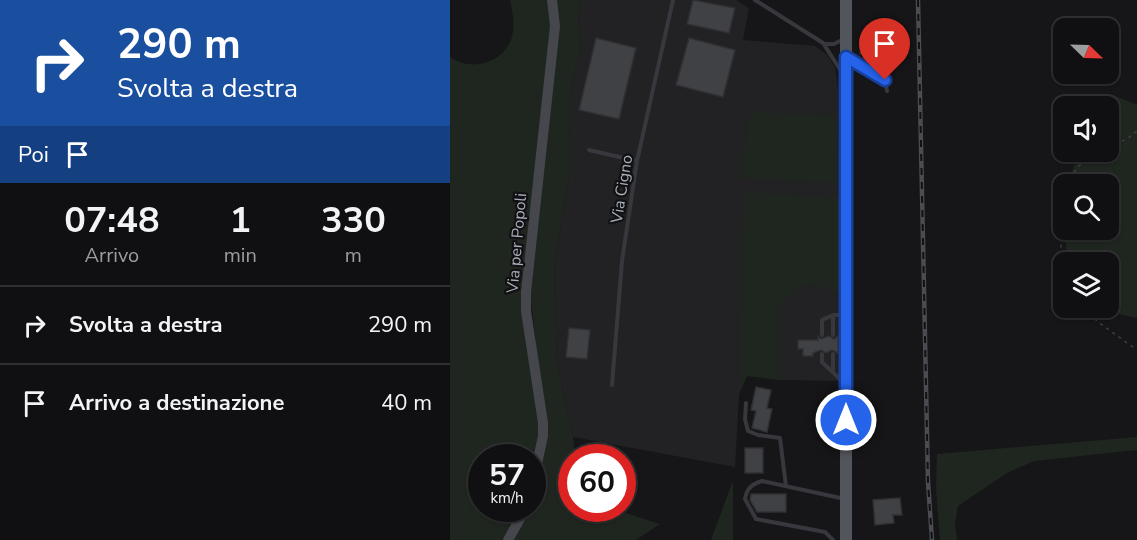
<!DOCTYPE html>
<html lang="it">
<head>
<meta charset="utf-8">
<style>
	:root { --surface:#101012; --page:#19191b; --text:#f1f3f6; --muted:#9c9d9f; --line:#303032 }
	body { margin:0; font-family:"Nunito Sans",sans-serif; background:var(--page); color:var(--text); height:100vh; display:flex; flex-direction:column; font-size:22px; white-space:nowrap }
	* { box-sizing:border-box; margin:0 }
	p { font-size:20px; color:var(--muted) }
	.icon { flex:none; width:33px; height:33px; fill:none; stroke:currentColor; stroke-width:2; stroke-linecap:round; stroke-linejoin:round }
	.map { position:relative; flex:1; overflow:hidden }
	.side { display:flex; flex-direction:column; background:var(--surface); width:450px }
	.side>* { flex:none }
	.hud { background:#1a4fa0; color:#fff; overflow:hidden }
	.needle { width:39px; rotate:113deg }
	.controls { position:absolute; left:603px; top:18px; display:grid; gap:12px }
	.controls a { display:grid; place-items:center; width:66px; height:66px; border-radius:12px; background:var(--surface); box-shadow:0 2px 4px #0004,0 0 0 2px var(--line); font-size:30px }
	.speed { position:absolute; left:18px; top:444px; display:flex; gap:12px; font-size:30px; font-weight:700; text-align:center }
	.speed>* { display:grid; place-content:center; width:78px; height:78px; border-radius:50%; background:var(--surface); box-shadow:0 2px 4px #0004,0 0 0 2px var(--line); line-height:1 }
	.speed small { font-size:15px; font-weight:400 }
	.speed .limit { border:9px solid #d22; background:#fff; color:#111 }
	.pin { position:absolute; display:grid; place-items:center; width:51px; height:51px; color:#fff; margin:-62px -26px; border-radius:50% 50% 50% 0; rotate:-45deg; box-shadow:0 0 6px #0007 }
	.pin .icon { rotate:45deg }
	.me { position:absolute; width:66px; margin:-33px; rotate:0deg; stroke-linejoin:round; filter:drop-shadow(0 0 4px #0008) }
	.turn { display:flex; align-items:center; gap:21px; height:126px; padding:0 18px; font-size:27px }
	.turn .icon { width:78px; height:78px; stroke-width:2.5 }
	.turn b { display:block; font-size:42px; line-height:51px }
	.then { display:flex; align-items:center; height:57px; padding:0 18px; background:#0003; gap:12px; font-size:22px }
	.eta { display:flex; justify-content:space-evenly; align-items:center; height:102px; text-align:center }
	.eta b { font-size:36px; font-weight:700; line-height:42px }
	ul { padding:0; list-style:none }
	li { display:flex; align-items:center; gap:18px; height:78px; padding:0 18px; border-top:2px solid var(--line) }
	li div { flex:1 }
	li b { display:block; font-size:22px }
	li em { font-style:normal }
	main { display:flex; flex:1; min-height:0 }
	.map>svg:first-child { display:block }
	.built { fill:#222225 }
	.green { fill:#1e261f }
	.building { fill:#404145; stroke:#303034; stroke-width:1.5 }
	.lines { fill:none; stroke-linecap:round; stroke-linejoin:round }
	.path { stroke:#3d3f44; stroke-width:1.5; stroke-dasharray:3 4.5; stroke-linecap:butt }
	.lane { stroke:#37383d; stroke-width:4 }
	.secondary { stroke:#45474d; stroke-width:10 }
	.primary { stroke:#53555c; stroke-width:12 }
	.rail-casing { stroke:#4a4c52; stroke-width:4.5 }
	.rail { stroke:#111113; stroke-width:2; stroke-dasharray:7; stroke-linecap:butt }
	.route-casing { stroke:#184099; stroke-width:15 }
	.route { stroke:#2563eb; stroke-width:10 }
	.labels { text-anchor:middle; stroke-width:4.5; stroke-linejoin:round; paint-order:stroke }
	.street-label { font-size:16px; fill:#a8adb8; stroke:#111113 }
</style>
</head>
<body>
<main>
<section class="side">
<div class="hud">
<div class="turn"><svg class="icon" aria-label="right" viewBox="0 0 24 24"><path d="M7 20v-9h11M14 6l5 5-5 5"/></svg><div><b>290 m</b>Svolta a destra</div></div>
<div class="then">Poi<svg class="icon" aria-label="arrive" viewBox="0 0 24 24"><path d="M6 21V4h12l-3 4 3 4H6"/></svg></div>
</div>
<div class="eta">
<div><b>07:48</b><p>Arrivo</p></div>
<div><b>1</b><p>min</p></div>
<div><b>330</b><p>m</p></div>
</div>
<ul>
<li><svg class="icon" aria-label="right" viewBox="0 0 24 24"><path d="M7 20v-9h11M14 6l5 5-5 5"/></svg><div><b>Svolta a destra</b></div><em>290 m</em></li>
<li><svg class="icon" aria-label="arrive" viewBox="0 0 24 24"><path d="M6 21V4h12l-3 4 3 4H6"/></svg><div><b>Arrivo a destinazione</b></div><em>40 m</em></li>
</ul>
</section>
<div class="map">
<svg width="687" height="540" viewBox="0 0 687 540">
	<rect width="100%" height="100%" fill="#161618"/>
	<!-- built -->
	<path class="built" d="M130,0H286L299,8L293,40L365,46L377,55L385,67L388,90L389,381L331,380L297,376L289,394L285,467L123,437L107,365L104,265L120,170L119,109L122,84L131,48L128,21Z"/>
	<!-- green -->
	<path class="green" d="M60,0H97L101,26L71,292L88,414L89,436L83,469L82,458H32V508L71,509L52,540H0V57C20,71 49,65 60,42C66,29 63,13 60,0Z
		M106,0H130L128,21L131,48L122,84L119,109L120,170L104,265L107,365L123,437L125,457L122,458V508L163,509L210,524L186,540H63L80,509L82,508L97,437L80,292L109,26Z
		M663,95L687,105V318L641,308H658V262H619L613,230V199L614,230H658V184H618L624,166L632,152H658V106H645L646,101Z
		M301,112L386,116V182L296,179L290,172Z
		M294,192L389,198L390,291C376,291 377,288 366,285C351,280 338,298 328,306V376L331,380L297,376L289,394Z
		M687,437V450L584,461L557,473L508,506L505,524L507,540H490L486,489L487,454Z
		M283,480V540H261Z"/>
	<!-- building -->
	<path class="building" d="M243,0L285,8L279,33L237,24Z
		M146,38L186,48L169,119L129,110Z
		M239,38L285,50L273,97L226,85Z
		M410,43H428L427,62H421V54H410Z
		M119,328L140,330L137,359L116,357Z
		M368,336L371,339L379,336L384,339L388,336V353L382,350L376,353L371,350L363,353V356H353V349H348V340H368Z
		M306,387L321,390L317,408L322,409L317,432L302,428L306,411L301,410Z
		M295,448H313V473H295Z
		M301,494H336V512H307L300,500Z
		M450,498L452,515H443L444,523L425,525L423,500Z"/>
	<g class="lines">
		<!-- path -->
		<path class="path" d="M658,147L677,139L687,131
			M614,184L631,164L648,152
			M614,186L606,214L614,267
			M634,308L648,322L687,350"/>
		<!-- lane -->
		<path class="lane" d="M305,0L373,43L391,71
			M374,44H384L392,40
			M399,59L435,80L437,91
			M139,150L187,161
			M383,315V335
			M372,335V320L383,315H395
			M372,354V362L394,383
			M383,372V354
			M162,385L172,261L187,161L223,0
			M296,403L295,419L298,431L308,435L330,438L336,486
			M383,540L375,532L306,519L295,499C297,488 302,484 312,481L395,499"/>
		<!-- secondary -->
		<path class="secondary" d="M82,487L93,436V423L76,311V292L105,26L102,0
			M58,540L76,508"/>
		<!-- primary -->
		<path class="primary" d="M396,0V540"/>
		<defs>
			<path id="rail" d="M468,0L478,482L482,540"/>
		</defs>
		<!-- rail casing -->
		<use href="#rail" class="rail-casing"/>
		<!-- rail -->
		<use href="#rail" class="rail"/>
	</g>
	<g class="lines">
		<defs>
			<path id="route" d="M396,420V57L435,80"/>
		</defs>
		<!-- route casing -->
		<use href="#route" class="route-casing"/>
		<!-- route -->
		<use href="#route" class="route"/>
	</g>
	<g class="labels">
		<!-- street labels -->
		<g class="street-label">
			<text transform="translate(171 189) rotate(-81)" y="6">Via Cigno</text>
			<text transform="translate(66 243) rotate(-85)" y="6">Via per Popoli</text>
		</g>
	</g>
</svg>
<div class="controls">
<a><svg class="needle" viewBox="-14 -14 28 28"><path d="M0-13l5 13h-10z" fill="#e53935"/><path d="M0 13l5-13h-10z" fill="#9c9d9f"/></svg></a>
<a><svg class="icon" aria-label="sound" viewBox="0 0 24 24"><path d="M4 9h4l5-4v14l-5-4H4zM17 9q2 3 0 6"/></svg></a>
<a><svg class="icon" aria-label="search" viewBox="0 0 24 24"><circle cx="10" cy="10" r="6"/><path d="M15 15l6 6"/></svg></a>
<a><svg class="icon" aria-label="layers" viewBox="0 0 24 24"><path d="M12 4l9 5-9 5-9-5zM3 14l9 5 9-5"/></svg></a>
</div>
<div class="speed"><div>57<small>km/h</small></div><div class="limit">60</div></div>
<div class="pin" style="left:435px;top:80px;background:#d93025"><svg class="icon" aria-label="arrive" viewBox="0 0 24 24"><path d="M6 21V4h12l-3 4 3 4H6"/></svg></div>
<svg class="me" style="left:396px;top:420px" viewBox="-20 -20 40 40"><circle r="17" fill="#2563eb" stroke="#fff" stroke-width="3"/><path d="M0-11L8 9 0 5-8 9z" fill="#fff"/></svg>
</div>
</main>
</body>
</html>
